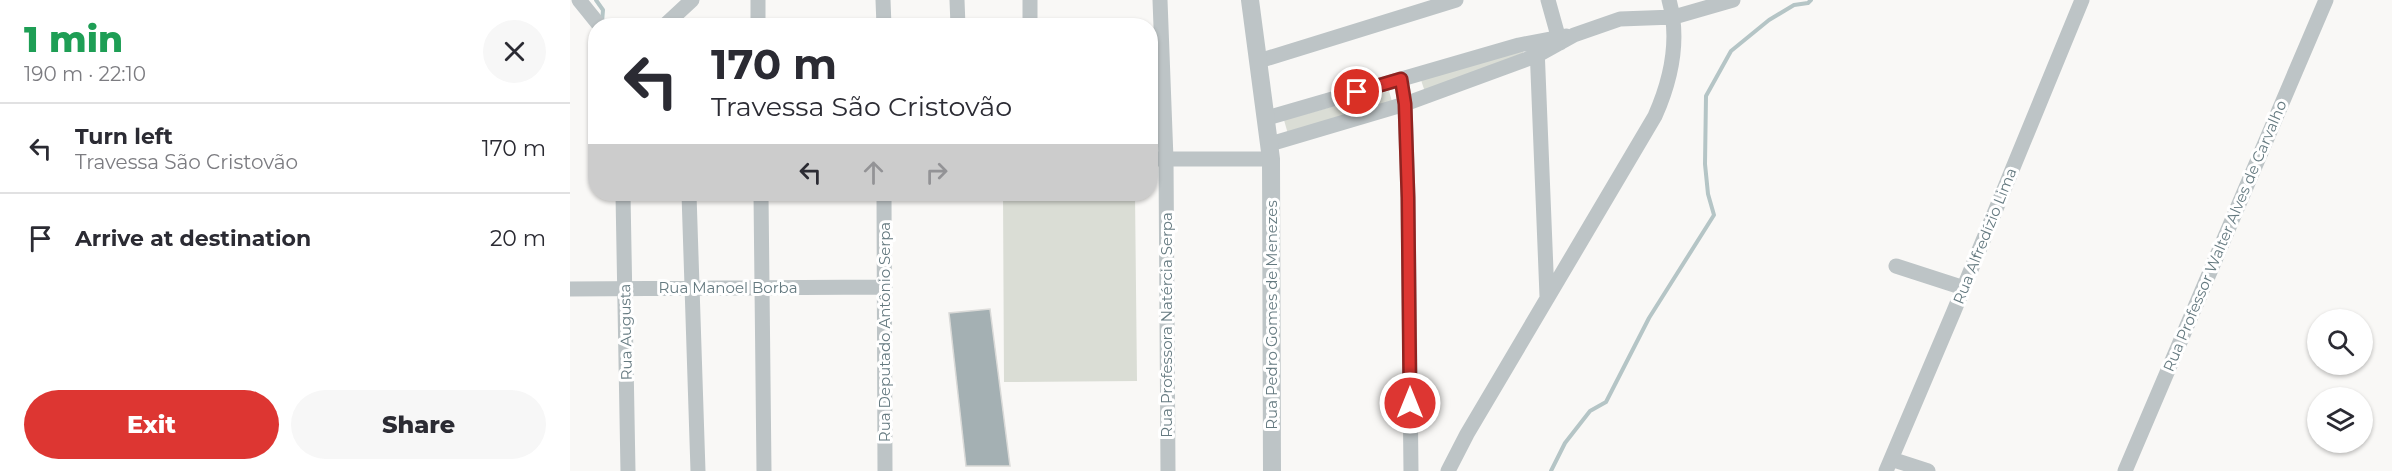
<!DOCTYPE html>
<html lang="en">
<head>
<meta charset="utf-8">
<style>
	:root { --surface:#fff; --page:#f7f7f7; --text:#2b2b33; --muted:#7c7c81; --line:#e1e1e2; --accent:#dd3632 }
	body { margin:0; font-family:Montserrat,sans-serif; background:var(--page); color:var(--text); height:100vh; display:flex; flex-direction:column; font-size:22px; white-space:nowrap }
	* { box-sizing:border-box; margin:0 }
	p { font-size:20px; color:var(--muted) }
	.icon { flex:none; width:33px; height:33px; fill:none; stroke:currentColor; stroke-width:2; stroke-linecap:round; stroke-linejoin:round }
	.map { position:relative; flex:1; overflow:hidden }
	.details { display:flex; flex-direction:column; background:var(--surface); width:570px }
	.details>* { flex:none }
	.guide { position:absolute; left:18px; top:18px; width:570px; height:183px; border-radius:24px; box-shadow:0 2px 4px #0004; background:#fff; color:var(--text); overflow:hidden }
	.fabs { position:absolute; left:1737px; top:309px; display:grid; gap:12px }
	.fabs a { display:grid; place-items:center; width:66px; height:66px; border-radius:50%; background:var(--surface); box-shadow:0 2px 4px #0004; font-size:30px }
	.pin { position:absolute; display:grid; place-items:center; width:51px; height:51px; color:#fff; margin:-26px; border:3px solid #fff; border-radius:50%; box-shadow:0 2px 6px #0007 }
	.me { position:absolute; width:66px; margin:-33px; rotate:0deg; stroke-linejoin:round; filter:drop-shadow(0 0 4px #0008) }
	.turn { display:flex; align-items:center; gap:21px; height:126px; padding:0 24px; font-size:27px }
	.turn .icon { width:78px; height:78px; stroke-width:2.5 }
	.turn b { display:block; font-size:42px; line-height:51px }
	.lanes { display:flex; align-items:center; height:57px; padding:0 24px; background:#0003; justify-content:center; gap:30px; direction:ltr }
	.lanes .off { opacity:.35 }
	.round { display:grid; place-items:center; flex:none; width:63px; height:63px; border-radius:32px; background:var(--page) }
	.overview { display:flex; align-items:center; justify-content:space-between; height:102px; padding:0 24px }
	h1 { font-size:36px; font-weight:800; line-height:45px; color:#1e9e55 }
	.cta { display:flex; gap:12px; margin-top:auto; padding:12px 24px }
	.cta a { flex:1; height:69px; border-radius:36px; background:var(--accent); color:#fff; font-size:24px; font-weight:800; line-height:69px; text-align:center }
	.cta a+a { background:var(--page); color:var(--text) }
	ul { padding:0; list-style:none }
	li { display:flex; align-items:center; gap:18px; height:90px; padding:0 24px; border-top:2px solid var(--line) }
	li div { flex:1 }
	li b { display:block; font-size:22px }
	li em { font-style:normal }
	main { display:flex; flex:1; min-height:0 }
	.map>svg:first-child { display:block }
	.green { fill:#daddd5 }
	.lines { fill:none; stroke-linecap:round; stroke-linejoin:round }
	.stream { stroke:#b5c5c6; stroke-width:4 }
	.building { fill:#a4b0b3; stroke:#dadad8; stroke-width:1.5 }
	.minor { stroke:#bdc4c6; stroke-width:15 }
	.tertiary { stroke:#bdc4c6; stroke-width:18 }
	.route-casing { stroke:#902320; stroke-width:15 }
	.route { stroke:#dd3632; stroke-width:10 }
	.labels { text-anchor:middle; stroke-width:6; stroke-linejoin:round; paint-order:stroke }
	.street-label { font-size:15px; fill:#657a80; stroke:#fff }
</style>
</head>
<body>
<main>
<section class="details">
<div class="overview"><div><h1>1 min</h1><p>190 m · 22:10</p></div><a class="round"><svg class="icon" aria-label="close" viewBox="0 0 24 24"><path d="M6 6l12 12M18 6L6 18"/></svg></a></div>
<ul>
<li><svg class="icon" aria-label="left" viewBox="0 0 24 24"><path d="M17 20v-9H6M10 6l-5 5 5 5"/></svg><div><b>Turn left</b><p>Travessa São Cristovão</p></div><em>170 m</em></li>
<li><svg class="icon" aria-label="arrive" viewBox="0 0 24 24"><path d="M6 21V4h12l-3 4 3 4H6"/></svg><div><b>Arrive at destination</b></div><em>20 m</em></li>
</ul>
<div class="cta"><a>Exit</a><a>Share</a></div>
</section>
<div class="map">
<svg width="1822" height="471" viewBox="0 0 1822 471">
	<rect width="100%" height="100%" fill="#f9f8f6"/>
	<!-- green -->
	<path class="green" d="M951,46L955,58L855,92L851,80Z
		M819,91L823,105L718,134L714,120Z
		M433,194H565L567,381L434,382Z"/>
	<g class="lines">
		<!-- stream -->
		<path class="stream" d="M26,0L33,10L32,22
			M981,471L995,443L1020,411L1036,402L1079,318L1144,215L1138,194L1135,164L1136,96L1161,51L1199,20L1224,5L1238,3L1241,0"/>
	</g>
	<!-- building -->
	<path class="building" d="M420,309L440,466H396L379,313Z"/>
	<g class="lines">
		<!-- minor -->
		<path class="minor" d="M9,0L30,26
			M188,0V26
			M313,0L314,26
			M387,0L388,26
			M460,0V26
			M590,0L596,159L598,471
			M978,0L990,43
			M94,26L122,0
			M967,47L977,296
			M689,61L886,0
			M831,79L835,104L838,198L841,471
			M697,118L949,45L996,36
			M700,144L835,104L968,55L1004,35L1050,19L1104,17L1163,0
			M580,159H701
			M53,194L58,471
			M119,194L128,471
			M191,194L194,471
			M314,194L315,471
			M1326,266L1394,288
			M0,289L315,287
			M1321,459L1358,471
			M878,471L897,434L1085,116C1101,80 1110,39 1099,0
			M1316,471L1384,311L1512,0
			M1555,471L1756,0"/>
		<!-- tertiary -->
		<path class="tertiary" d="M680,0L701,159L702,471"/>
	</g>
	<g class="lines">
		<defs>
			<path id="route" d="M787,92L831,79L835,104L838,198L840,403"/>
		</defs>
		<!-- route casing -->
		<use href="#route" class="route-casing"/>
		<!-- route -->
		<use href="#route" class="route"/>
	</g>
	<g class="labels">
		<!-- street labels -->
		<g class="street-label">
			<text transform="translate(1415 236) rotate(-68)" y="5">Rua Alfredízio Lima</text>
			<text transform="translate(1655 236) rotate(-67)" y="5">Rua Professor Walter Alves de Carvalho</text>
			<text x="158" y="293">Rua Manoel Borba</text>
			<text transform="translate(702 315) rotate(-90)" y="5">Rua Pedro Gomes de Menezes</text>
			<text transform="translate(597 325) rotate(-90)" y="5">Rua Professora Natércia Serpa</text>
			<text transform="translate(56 332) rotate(-91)" y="5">Rua Augusta</text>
			<text transform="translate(315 332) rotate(-90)" y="5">Rua Deputado Antônio Serpa</text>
		</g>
	</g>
</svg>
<div class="fabs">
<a><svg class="icon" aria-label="search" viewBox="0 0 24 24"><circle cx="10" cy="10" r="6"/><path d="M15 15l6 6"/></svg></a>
<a><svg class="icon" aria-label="layers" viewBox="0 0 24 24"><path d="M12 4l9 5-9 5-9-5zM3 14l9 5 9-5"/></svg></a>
</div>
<div class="pin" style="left:787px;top:92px;background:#d93025"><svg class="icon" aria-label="arrive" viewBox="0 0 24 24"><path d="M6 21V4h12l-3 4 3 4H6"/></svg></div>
<svg class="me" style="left:840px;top:403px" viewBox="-20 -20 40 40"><circle r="17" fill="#dd3632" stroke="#fff" stroke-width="3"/><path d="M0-11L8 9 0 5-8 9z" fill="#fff"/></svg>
<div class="guide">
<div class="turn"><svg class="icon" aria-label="left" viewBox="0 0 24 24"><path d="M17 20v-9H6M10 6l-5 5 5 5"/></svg><div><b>170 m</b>Travessa São Cristovão</div></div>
<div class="lanes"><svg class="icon" aria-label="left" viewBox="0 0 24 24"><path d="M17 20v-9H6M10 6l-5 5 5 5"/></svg><svg class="icon off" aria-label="ahead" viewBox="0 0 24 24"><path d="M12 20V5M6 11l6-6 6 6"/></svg><svg class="icon off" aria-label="right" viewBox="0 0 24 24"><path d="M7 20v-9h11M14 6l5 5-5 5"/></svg></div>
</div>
</div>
</main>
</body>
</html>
